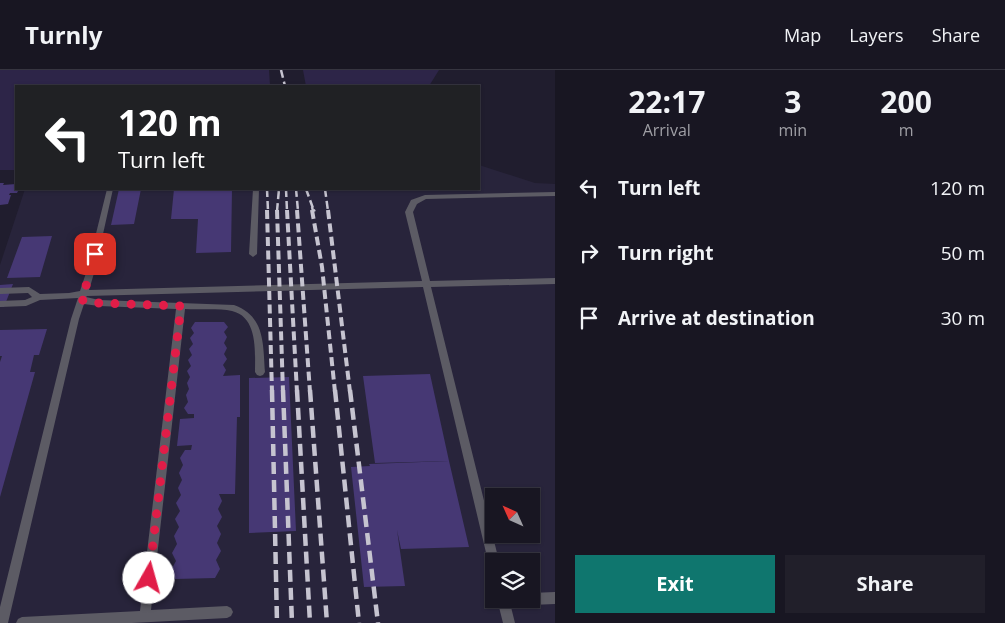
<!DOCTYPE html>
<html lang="en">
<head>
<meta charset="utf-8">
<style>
	:root { --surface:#181622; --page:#211f2a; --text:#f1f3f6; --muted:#9f9fa5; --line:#363540; --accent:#0f766e }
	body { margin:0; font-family:"Open Sans",sans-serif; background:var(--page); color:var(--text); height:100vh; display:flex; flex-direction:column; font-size:19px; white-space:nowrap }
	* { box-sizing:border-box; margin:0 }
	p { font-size:16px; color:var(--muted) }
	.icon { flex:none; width:28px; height:28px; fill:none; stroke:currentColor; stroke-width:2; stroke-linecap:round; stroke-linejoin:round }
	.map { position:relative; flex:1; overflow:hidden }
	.drawer { display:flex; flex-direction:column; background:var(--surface); width:450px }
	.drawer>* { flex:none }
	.hud { position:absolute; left:15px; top:15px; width:465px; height:105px; border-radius:0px; box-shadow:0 1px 4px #0004,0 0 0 1px var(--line); background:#202124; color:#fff; overflow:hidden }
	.needle { width:32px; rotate:315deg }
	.tools { position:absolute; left:485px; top:418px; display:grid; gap:10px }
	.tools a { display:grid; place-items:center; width:55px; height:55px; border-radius:0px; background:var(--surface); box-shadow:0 1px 4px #0004,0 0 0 1px var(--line); font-size:25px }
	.pin { position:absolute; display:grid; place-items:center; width:42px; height:42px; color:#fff; margin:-21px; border-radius:10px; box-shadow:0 2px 8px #0006 }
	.me { position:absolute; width:55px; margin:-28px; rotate:7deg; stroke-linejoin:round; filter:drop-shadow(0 0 4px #0008) }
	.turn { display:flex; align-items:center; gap:18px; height:105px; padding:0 20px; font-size:22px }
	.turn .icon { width:65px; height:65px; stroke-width:2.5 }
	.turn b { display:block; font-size:35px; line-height:42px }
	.eta { display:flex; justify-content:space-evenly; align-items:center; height:85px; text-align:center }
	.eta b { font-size:30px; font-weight:700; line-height:35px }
	.cta { display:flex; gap:10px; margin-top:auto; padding:10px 20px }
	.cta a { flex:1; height:58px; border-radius:0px; background:var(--accent); color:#fff; font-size:20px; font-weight:700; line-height:58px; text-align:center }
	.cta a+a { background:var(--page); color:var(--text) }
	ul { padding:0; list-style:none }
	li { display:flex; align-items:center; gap:15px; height:65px; padding:0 20px }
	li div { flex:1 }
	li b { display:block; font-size:19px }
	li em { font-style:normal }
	header { display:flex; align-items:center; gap:30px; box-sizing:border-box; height:70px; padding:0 25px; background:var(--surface); border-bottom:1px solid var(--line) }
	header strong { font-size:24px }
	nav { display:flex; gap:28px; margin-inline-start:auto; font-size:18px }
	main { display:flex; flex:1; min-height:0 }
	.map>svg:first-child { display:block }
	.built { fill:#28243b; fill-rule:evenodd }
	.green { fill:#2d2548 }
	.building { fill:#463874 }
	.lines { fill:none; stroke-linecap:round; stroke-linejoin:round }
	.service { fill:#5c5b64; fill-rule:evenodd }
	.rail-far2 { stroke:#c6c4d0; stroke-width:2.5; stroke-dasharray:8 4; stroke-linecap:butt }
	.rail-far1 { stroke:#c6c4d0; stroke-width:4; stroke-dasharray:9 4.5; stroke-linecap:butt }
	.rail { stroke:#c6c4d0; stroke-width:4.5; stroke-dasharray:12 6; stroke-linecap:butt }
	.route { stroke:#e11d48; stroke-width:9; stroke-dasharray:0 16.2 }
</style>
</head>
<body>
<header>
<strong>Turnly</strong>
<nav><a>Map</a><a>Layers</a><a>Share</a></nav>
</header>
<main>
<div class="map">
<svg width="555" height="553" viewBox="0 0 555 553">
	<rect width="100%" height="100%" fill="#201d2e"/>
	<!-- built -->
	<path class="built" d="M479,95L535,113L555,114V553H0V195L25,119H479ZM494,426H531V464H494ZM494,491H531V529H494Z"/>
	<!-- green -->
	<path class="green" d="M0,0H269L270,16H16V100H0Z
		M303,0H439L429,16H306Z"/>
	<!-- building -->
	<path class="building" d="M0,113H4L3,115L16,114V119H19L17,123H10L9,125H11L8,134L0,135Z
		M119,119H141L134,154L111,155Z
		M174,119H232L231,182L196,183L198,149H171Z
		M52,166L40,207L7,208L22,167Z
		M13,214L4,237H0V215Z
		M195,252H224L228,257L224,262L227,267L224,273L227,278L224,284L227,289L223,295L226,300L223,306L240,305V347H237L235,424H219L222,431L218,439L222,447L217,456L221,464L217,473L221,481L216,490L220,499L215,508L175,509L171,500L176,491L172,483L177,474L174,466L179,457L175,449L180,441L176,433L181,425L178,418L182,410L179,403L183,395L180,388L185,380H191L192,375L177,376L180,349L194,348V344H188L184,338L188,332L186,325L189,319L187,313L190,307L187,301L191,296L188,290L192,285L189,279L193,274L190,268L194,263L191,258Z
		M47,259L39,285H34L30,302H35L0,427V292L2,286H0V260Z
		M430,304L449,391L375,393L363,306Z
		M289,307L296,461L249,463V308Z
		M449,391L469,477L401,479L397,460L405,516L364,517L351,397L370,396L369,394Z"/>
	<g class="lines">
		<!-- service -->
		<path class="service" d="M107,119H113L95,200L89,220L422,211L405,142L411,130L425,125L555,122V126L426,129L417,134L413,142L430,211L555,208V214L431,217L499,491H494V496L490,495L488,491L423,217L87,226L86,227L99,230L234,235C265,246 263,274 265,302L263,305L260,306L257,305L255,302C255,282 258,247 232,241C219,238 198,240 185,239L151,540L227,536L231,538L233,542L231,546L227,548L132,553H16L18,549L22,547L140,541L176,239L99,236L84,234L79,249L8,553H0V537L71,249L78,228L40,230L26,236L0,237V231L25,230L32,227L28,223L0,224V218L29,217L40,224L69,223L80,221L87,200Z
			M253,119H259L257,184L253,187L249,184Z
			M555,522V534L531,535L527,533L525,529H531V523Z
			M497,529H509L515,553H503Z"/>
		<!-- rail-far2 -->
		<path class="rail-far2" d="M281,0L285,16
			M267,119L268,141
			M286,119L287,141
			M296,119L298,141
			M306,119L314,141
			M325,119L328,141
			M312,137L313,141
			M277,141L279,119"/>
		<!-- rail-far1 -->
		<path class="rail-far1" d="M267,140L272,322
			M277,140L283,322
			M287,140L297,322
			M297,140L310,322
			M312,140L322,197L335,322
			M313,140L314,142
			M328,140L350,322"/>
		<!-- rail -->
		<path class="rail" d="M272,320L277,553
			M283,320L292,553
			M297,320L310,553
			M310,320L327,553
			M335,320L359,553
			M350,320L378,553"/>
	</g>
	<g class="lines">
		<!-- route -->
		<path class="route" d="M95,184L82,230L99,233L181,236L149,508"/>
	</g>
</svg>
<div class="tools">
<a><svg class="needle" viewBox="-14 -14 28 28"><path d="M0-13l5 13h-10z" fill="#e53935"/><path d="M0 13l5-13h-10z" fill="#9f9fa5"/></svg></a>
<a><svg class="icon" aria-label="layers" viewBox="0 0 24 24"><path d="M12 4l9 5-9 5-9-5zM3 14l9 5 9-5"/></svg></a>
</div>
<div class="pin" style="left:95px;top:184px;background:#d93025"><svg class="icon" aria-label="arrive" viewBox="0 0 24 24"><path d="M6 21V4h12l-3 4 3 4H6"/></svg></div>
<svg class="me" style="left:149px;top:508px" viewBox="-20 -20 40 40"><circle r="19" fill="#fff"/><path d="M0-13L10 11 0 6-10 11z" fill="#e11d48"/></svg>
<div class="hud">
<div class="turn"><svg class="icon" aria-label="left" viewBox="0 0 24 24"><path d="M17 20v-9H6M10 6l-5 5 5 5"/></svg><div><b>120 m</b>Turn left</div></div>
</div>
</div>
<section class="drawer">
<div class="eta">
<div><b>22:17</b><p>Arrival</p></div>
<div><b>3</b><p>min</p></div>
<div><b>200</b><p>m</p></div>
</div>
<ul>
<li><svg class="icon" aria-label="left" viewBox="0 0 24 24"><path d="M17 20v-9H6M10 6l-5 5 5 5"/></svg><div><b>Turn left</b></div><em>120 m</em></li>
<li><svg class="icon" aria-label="right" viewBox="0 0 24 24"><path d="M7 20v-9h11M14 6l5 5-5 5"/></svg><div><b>Turn right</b></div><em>50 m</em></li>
<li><svg class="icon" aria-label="arrive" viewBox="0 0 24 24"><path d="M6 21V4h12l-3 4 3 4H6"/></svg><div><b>Arrive at destination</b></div><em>30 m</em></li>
</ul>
<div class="cta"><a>Exit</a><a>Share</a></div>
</section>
</main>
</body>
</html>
